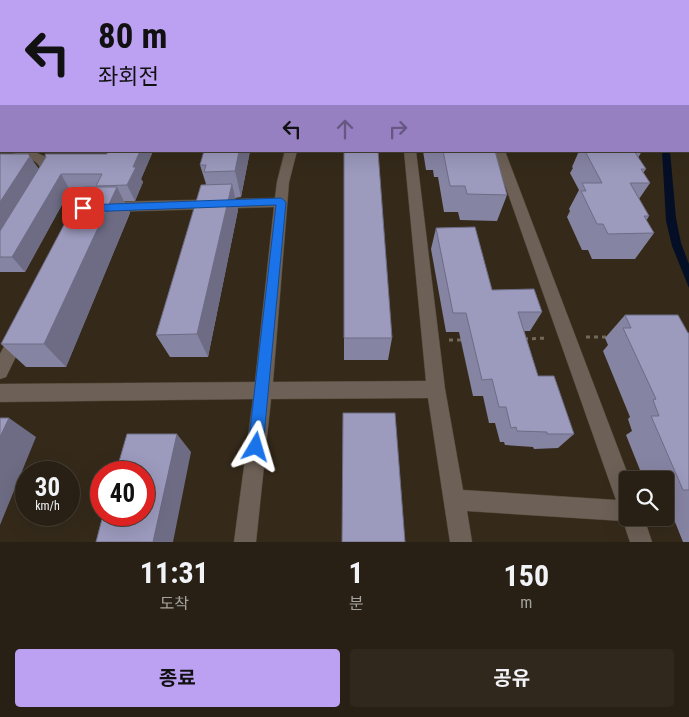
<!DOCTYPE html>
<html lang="ko">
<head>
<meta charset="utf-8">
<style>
	:root { --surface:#282014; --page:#30281d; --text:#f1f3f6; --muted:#a5a3a0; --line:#443e34; --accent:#bca0f2 }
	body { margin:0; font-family:"Roboto Condensed","Noto Sans KR",sans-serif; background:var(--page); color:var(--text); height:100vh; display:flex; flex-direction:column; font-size:19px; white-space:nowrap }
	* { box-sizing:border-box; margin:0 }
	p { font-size:16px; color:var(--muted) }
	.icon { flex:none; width:28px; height:28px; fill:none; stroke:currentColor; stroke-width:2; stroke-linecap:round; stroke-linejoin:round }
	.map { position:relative; height:542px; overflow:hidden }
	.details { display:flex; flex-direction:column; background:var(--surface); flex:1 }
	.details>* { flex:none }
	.hud { position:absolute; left:0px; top:0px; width:690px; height:152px; box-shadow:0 5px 20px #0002,0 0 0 1px var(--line); background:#bca0f2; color:#111; overflow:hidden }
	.controls { position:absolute; left:619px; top:471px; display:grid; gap:10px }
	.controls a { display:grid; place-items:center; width:55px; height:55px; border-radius:5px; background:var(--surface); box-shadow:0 5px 20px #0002,0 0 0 1px var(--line); font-size:25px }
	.speed { position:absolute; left:15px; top:461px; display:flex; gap:10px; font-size:25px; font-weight:700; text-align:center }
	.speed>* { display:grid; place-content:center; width:65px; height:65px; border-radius:50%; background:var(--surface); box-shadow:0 5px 20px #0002,0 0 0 1px var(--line); line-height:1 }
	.speed small { font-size:12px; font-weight:400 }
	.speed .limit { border:8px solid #d22; background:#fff; color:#111 }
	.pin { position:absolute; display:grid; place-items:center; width:42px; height:42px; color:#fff; margin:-21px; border-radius:10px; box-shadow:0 2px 8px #0006 }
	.me { position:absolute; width:55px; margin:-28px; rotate:7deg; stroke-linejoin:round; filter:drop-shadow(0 0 4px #0008) }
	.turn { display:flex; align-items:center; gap:18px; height:105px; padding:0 15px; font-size:22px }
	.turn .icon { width:65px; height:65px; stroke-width:2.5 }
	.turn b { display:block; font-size:35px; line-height:42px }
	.lanes { display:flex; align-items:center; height:48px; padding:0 15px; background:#0003; justify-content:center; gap:25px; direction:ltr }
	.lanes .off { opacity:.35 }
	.eta { display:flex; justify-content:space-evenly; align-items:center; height:85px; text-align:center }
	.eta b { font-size:30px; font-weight:700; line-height:35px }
	.button { display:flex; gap:10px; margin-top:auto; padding:10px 15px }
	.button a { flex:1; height:58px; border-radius:5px; background:var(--accent); color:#111; font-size:20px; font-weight:700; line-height:58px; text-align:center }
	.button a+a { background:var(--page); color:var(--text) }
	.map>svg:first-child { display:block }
	.water { fill:#040f26 }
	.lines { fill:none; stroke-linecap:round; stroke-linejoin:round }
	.minor-casing { stroke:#504637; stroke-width:1 }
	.major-casing { stroke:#504637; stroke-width:1 }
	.path { stroke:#72695b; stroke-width:3; stroke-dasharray:4 4; stroke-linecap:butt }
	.minor { fill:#6d6056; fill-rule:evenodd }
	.major { fill:#ac947e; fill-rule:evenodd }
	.wall { fill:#8684a3 }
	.shaded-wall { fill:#6d6c84 }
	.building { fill:#9c9abd; stroke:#6d6c84 }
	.route { fill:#1a73e8; stroke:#114b97 }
</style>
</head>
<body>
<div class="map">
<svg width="689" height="542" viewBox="0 0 689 542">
	<rect width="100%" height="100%" fill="#352a1a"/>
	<!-- water -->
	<path class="water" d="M662,151H670L676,218L681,243L689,264V288L672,246L666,221Z"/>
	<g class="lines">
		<defs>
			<path id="minor" d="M165,0H176L177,1H166Z
				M0,45L1,46V52H0Z
				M0,120H1V127H0Z
				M285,151H297L289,182L273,382L426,381L404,151H416L445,389L463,490L616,500L493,151H505L630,480H628V518H644L652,542H630L623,521L467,511L472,542H450L428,398L271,399L256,542H234L253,399L0,402V384L255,382L274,207L108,212L103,210L101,207L103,204L108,202L275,198L277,182Z
				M22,152H34L47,157L54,172L48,182L44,183L38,179L42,172C35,151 17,161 0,165V157Z
				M19,327L25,329L27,334L6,377L0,379V354L13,329Z"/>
			<path id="major" d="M306,0H317L318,1H307Z"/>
		</defs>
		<!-- minor casing -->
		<use href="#minor" class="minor-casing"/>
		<!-- major casing -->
		<use href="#major" class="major-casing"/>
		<!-- path -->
		<path class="path" d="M586,337H610
			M524,339L548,338
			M449,340H465"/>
		<!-- minor -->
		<use href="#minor" class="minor"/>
		<!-- major -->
		<use href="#major" class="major"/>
	</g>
	<!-- wall -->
	<path class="wall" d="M0,0L1,1V37H0Z
		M108,151H153L141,179L143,182L135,201H124L130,213L66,367H26L1,344L83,190H70L25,272H0V154H28L38,169L107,154Z
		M204,151H250L241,197L235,198L238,210L208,357H170L156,335L206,184L200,165Z
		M344,151L392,338L388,360H344Z
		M423,151H495L507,195L497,221L460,220L458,212H444L438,177H434L433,170H426Z
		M579,151H642L638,158L646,169L643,173L650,183L639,199L649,216L646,221L654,233L635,259H592L588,250H582L567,217L570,211L569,209L579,190L570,173L573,168L572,167Z
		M436,228L492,290L542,312L530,331H524L538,376L574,434L558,448L534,449L533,447L505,445L504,442H500L495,423H489L483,396H473L459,332H446L431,249Z
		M625,315L689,333V542H683L675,522H669L665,512V480H644L626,435L632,431L628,419L630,417L603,351L608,345L605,338Z"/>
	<!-- shaded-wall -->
	<path class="shaded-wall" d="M0,28L1,30V37H0Z
		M0,137L1,139V149L0,150Z
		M140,151H153L141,179L143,182L135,201L127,185L133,167Z
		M239,151H250L241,197L235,171Z
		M28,154L39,169L0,238V202Z
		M61,174L70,190L25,272L12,257Z
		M232,184L238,210L208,357L197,334Z
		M117,187L130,213L66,367L44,344Z
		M9,418L36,437L0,525V437Z
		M177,434L191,452L173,542H153Z"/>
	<!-- building -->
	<path class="building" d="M0,0H45L48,1H1V22L0,21Z
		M94,0H128L132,1H91Z
		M238,0H294L291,1H235Z
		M108,151H140L133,167H136L127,185L96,186L102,174H61L12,257H0V231L46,157L45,154H107Z
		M204,151H239L235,171L204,172L206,165H200Z
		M344,151H378L392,338H344Z
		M443,151H495L507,195L467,194L465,186H450Z
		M585,151H634L646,169H641L650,183H630L649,216H644L654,233L608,234L603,224H597L581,191H586L582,183H602Z
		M0,154H28L30,156L0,202Z
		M232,184L197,334L156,335L201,185Z
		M84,187H117L44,344H1Z
		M475,227L492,290L534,289L542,312H518L538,376H554L574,434H547V432L517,431L516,427L511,428L506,407H499L492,379L482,380L466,313H453L436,228Z
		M625,315H678L688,333H689V490H683L651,416H659L653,400L656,399L623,328H631Z
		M343,413H395L405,542H342Z
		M0,418H9L0,437Z
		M127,434H177L153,542H96L103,515H144V472H116Z"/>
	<!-- route -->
	<path class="route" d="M281,198L286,202L263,447L261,452L256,454L251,452L248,447L276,205L83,212L78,208L83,205Z"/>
</svg>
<div class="controls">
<a><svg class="icon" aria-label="search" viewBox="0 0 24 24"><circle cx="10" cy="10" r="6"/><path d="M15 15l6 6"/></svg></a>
</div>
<div class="speed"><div>30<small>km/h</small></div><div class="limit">40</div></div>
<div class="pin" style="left:83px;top:208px;background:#d93025"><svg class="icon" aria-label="arrive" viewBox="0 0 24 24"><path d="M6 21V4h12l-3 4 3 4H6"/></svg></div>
<svg class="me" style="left:256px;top:447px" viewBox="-20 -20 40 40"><path d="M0-17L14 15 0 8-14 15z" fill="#1a73e8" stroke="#fff" stroke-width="4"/></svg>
<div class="hud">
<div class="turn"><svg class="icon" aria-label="left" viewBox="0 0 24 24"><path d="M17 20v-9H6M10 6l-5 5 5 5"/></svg><div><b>80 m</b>좌회전</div></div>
<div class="lanes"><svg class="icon" aria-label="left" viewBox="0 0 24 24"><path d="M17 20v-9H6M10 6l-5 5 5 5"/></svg><svg class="icon off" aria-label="ahead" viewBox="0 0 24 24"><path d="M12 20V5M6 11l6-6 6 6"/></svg><svg class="icon off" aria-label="right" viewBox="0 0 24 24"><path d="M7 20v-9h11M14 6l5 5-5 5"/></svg></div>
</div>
</div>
<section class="details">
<div class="eta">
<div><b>11:31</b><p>도착</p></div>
<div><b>1</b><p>분</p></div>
<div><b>150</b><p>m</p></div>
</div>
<div class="button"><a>종료</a><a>공유</a></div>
</section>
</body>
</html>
